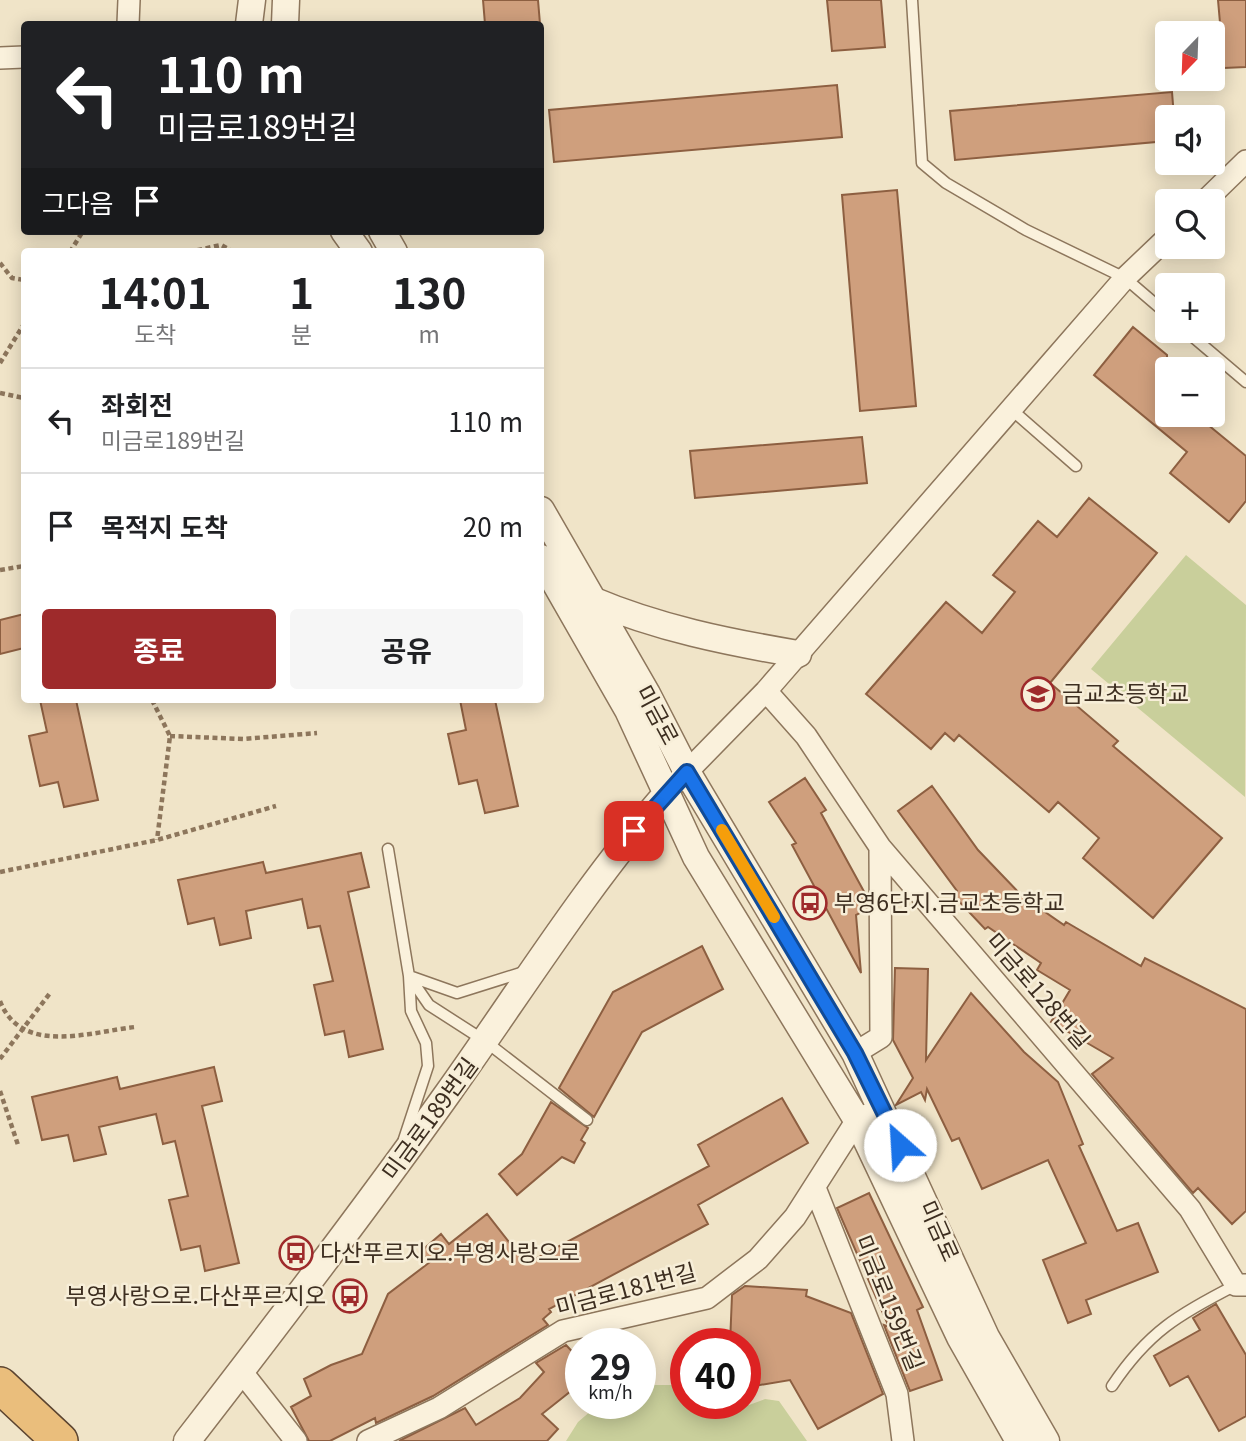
<!DOCTYPE html>
<html lang="ko">
<head>
<meta charset="utf-8">
<style>
	:root { --surface:#fff; --page:#f6f6f6; --text:#202124; --muted:#757577; --line:#e0e0e0; --accent:#9e2a2b }
	body { margin:0; font-family:Georgia,"Noto Sans KR",serif; background:var(--page); color:var(--text); height:100vh; display:flex; flex-direction:column; font-size:26px; white-space:nowrap }
	* { box-sizing:border-box; margin:0 }
	p { font-size:23px; color:var(--muted) }
	.icon { flex:none; width:38px; height:38px; fill:none; stroke:currentColor; stroke-width:2; stroke-linecap:round; stroke-linejoin:round }
	.map { position:relative; flex:1; overflow:hidden }
	.panel { position:absolute; left:21px; top:248px; width:523px; height:455px; display:flex; flex-direction:column; background:var(--surface); border-radius:7px; box-shadow:0 4px 18px #0003 }
	.panel>* { flex:none }
	.banner { position:absolute; left:21px; top:21px; width:523px; height:214px; border-radius:7px; box-shadow:0 4px 18px #0003; background:#202124; color:#fff; overflow:hidden }
	.needle { width:46px; rotate:203deg }
	.buttons { position:absolute; left:1155px; top:21px; display:grid; gap:14px }
	.buttons a { display:grid; place-items:center; width:70px; height:70px; border-radius:7px; background:var(--surface); box-shadow:0 4px 18px #0003; font-size:35px }
	.speed { position:absolute; left:565px; top:1328px; display:flex; gap:14px; font-size:35px; font-weight:700; text-align:center }
	.speed>* { display:grid; place-content:center; width:91px; height:91px; border-radius:50%; background:var(--surface); box-shadow:0 4px 18px #0003; line-height:1 }
	.speed small { font-size:18px; font-weight:400 }
	.speed .limit { border:10px solid #d22; background:#fff; color:#111 }
	.pin { position:absolute; display:grid; place-items:center; width:60px; height:60px; color:#fff; margin:-30px; border-radius:14px; box-shadow:0 4px 10px #0006 }
	.me { position:absolute; width:77px; margin:-38px; rotate:334deg; stroke-linejoin:round; filter:drop-shadow(0 0 5px #0008) }
	.turn { display:flex; align-items:center; gap:24px; height:147px; padding:0 21px; font-size:32px }
	.turn .icon { width:91px; height:91px; stroke-width:2.5 }
	.turn b { display:block; font-size:49px; line-height:60px }
	.then { display:flex; align-items:center; height:66px; padding:0 21px; background:#0003; gap:14px; font-size:26px }
	.eta { display:flex; justify-content:space-evenly; align-items:center; height:119px; text-align:center }
	.eta b { font-size:42px; font-weight:700; line-height:49px }
	.button { display:flex; gap:14px; margin-top:auto; padding:14px 21px }
	.button a { flex:1; height:80px; border-radius:7px; background:var(--accent); color:#fff; font-size:28px; font-weight:700; line-height:80px; text-align:center }
	.button a+a { background:var(--page); color:var(--text) }
	ul { padding:0; list-style:none }
	li { display:flex; align-items:center; gap:21px; height:105px; padding:0 21px; border-top:2px solid var(--line) }
	li div { flex:1 }
	li b { display:block; font-size:26px }
	li em { font-style:normal }
	.map>svg:first-child { display:block }
	.green { fill:#c9cf9b }
	.building { fill:#cf9f7d; stroke:#8d5f41; stroke-width:2 }
	.lines { fill:none; stroke-linecap:round; stroke-linejoin:round }
	.service-casing { stroke:#8d765c; stroke-width:13 }
	.minor-casing { stroke:#8d765c; stroke-width:24 }
	.tertiary-casing { stroke:#8d765c; stroke-width:29 }
	.trunk-casing { stroke:#5b4430; stroke-width:38 }
	.path { stroke:#8d765c; stroke-width:4.5; stroke-dasharray:5 3.5; stroke-linecap:butt }
	.service { stroke:#faf1dc; stroke-width:10 }
	.minor { stroke:#faf1dc; stroke-width:21 }
	.tertiary { stroke:#faf1dc; stroke-width:26 }
	.trunk { stroke:#eabe7c; stroke-width:35 }
	.route-casing { stroke:#114b97; stroke-width:18 }
	.route { stroke:#1a73e8; stroke-width:12 }
	.slow { stroke:#f59e0b; stroke-width:12 }
	.labels { text-anchor:middle; stroke-width:5; stroke-linejoin:round; paint-order:stroke }
	.poi-label { font-size:23px; fill:#3d2e20; stroke:#f7eed8; text-anchor:start }
	.street-label { font-size:23px; fill:#3d2e20; stroke:#f7eed8 }
</style>
</head>
<body>
<div class="map">
<svg width="1246" height="1441" viewBox="0 0 1246 1441">
	<rect width="100%" height="100%" fill="#f0e4c8"/>
	<!-- green -->
	<path class="green" d="M1186,555L1246,605L1245,797L1091,669Z
		M641,1385H686V1404L749,1405L765,1399L779,1401L807,1441H566L578,1422L599,1404H640Z"/>
	<!-- building -->
	<path class="building" d="M483,0H538L540,24H485Z
		M827,0H881L885,47L832,51Z
		M1218,0H1246V67L1224,68Z
		M837,85L842,137L554,162L549,110Z
		M1172,92L1174,117H1167V141L955,160L950,111Z
		M897,190L916,406L860,411L842,195Z
		M1133,327L1167,355V415H1196L1246,456V501L1229,522L1170,473L1187,452L1094,375Z
		M862,437L867,483L695,498L690,451Z
		M1089,498L1157,553L1050,683L1118,741L1113,746L1222,838L1153,918L1083,858L1099,838L1058,802L1049,812L959,735L954,741L945,733L931,749L866,694L946,602L982,633L1015,592L993,575L1038,521L1057,537Z
		M24,614V648L0,654V620Z
		M40,700H76L98,800L64,807L58,782L40,786L29,736L47,732Z
		M460,700H495L518,806L485,813L477,780L459,784L448,734L466,730Z
		M805,778L826,810L821,813L867,897V909L856,915L861,973L792,845L796,843L769,802Z
		M932,786L978,850L1022,896L1064,925L1066,922L1141,966L1145,958L1246,1009V1211L1232,1224L1198,1188L1193,1193L1092,1074L1113,1058L1051,1022L1070,990L1037,970L1041,963L988,927L985,929L953,895L957,891L898,811Z
		M361,853L369,887L348,892L383,1049L349,1057L344,1031L325,1035L314,985L333,981L320,926L308,928L302,899L246,911L251,938L220,945L214,918L188,924L178,880L263,862L266,873Z
		M702,946L723,989L642,1032L594,1117L559,1088L613,992Z
		M895,968L928,969L926,1060L971,993L1024,1052L1058,1082L1083,1144L1079,1146L1117,1231L1138,1223L1158,1272L1086,1300L1091,1314L1068,1323L1043,1260L1086,1243L1048,1160L982,1189L959,1138L952,1141L927,1089L925,1100L921,1092L896,1105L913,1078L893,1040Z
		M214,1067L222,1101L202,1106L239,1263L205,1271L200,1246L181,1250L169,1200L188,1196L175,1141L163,1144L156,1114L99,1127L106,1154L74,1161L68,1135L42,1140L32,1097L117,1077L120,1089Z
		M782,1098L808,1143L698,1205L708,1224L549,1309L551,1312L543,1319L548,1325L433,1396L376,1423L375,1418L330,1441H309L291,1407L311,1396L304,1379L331,1365L362,1354L388,1294L430,1262L420,1252L441,1234L449,1244L487,1214L526,1264L709,1166L698,1145Z
		M551,1102L588,1128L581,1140L585,1143L574,1163L562,1157L517,1195L499,1174L522,1154Z
		M869,1193L923,1307L917,1310L942,1380L910,1391L884,1325L889,1327L837,1208Z
		M745,1286L807,1290L806,1296L851,1313L883,1394L818,1429L790,1380L748,1387L746,1344H730L732,1295Z
		M1216,1304L1246,1355V1416L1219,1431L1188,1376L1170,1386L1154,1356L1200,1330L1193,1318Z
		M566,1345L581,1361V1383L542,1414L558,1429L547,1441H399L465,1408L476,1425L520,1398L544,1372L536,1363Z"/>
	<g class="lines">
		<defs>
			<path id="service" d="M912,0L922,163L946,183L1026,230L1125,278L1167,314
				M1186,331L1246,382
				M1012,410L1076,466
				M388,849L409,976L429,1005L485,1041L587,1120
				M404,1139L428,1066L426,1043L411,1011L409,976L457,993L527,971
				M1112,1386C1148,1332 1179,1314 1236,1285"/>
			<path id="minor" d="M128,24L129,0
				M0,58L24,57
				M1205,201L1246,161
				M766,691L806,736L880,847L1190,1209L1236,1285H1246
				M677,782L766,691L1125,278L1167,238
				M855,1053L881,1037L880,847
				M815,1188L897,1394L903,1441
				M241,1371L296,1441
				M368,1441L439,1408L563,1331L707,1298L758,1259L795,1217L857,1120L867,1115"/>
			<path id="tertiary" d="M249,24L252,0
				M285,24L286,0
				M344,231L359,252
				M382,231L394,252
				M541,510L647,694L687,772L855,1053L986,1337L1046,1441
				M541,558L628,710L696,857L857,1120L960,1337L1019,1441
				M592,600C658,628 727,642 798,654
				M187,1441C276,1326 364,1211 448,1093C520,992 585,887 667,793"/>
			<path id="trunk" d="M0,1385L60,1441"/>
		</defs>
		<!-- service casing -->
		<use href="#service" class="service-casing"/>
		<!-- minor casing -->
		<use href="#minor" class="minor-casing"/>
		<!-- tertiary casing -->
		<use href="#tertiary" class="tertiary-casing"/>
		<!-- trunk casing -->
		<use href="#trunk" class="trunk-casing"/>
		<!-- path -->
		<path class="path" d="M70,252L83,231
			M189,252L221,245L234,252
			M0,263L12,278L24,280
			M0,363L24,324
			M0,393L24,398
			M0,570L24,566
			M152,700L170,736L157,840
			M170,736L243,739L317,733
			M0,872L157,840L276,806
			M0,1001C21,1056 90,1032 135,1027
			M0,1059L50,993
			M0,1091L18,1145"/>
		<!-- service -->
		<use href="#service" class="service"/>
		<!-- minor -->
		<use href="#minor" class="minor"/>
		<!-- tertiary -->
		<use href="#tertiary" class="tertiary"/>
		<!-- trunk -->
		<use href="#trunk" class="trunk"/>
	</g>
	<g class="lines">
		<defs>
			<path id="route" d="M634,831L687,772L855,1053L900,1145"/>
		</defs>
		<!-- route casing -->
		<use href="#route" class="route-casing"/>
		<!-- route -->
		<use href="#route" class="route"/>
		<!-- slow -->
		<path class="slow" d="M722,830L774,917"/>
	</g>
	<!-- icons -->
	<defs>
		<symbol id="school-ring" viewBox="-11 -11 22 22"><circle r="9.5" fill="#f7eed8" stroke="#9e2a2b" stroke-width="1.5"/><path d="M0-5L7-2L0 1L-7-2ZM-4 1L0 2.5L4 1V4Q0 6-4 4Z" fill="#9e2a2b"/></symbol>
		<symbol id="bus-ring" viewBox="-11 -11 22 22"><circle r="9.5" fill="#f7eed8" stroke="#9e2a2b" stroke-width="1.5"/><path d="M-5-6H5V4H4V6H2V4H-2V6H-4V4H-5ZM-3.5-4V0h7V-4ZM-3.5 1.2v1.5H-2V1.2ZM2 1.2v1.5H3.5V1.2Z" fill="#9e2a2b"/></symbol>
	</defs>
	<g fill-rule="evenodd">
		<use href="#school-ring" x="1019" y="675" width="38" height="38"/>
		<use href="#bus-ring" x="791" y="884" width="38" height="38"/>
		<use href="#bus-ring" x="277" y="1234" width="38" height="38"/>
		<use href="#bus-ring" x="331" y="1277" width="38" height="38"/>
	</g>
	<g class="labels">
		<!-- poi labels -->
		<g class="poi-label">
			<text x="1062" y="702">금교초등학교</text>
			<text x="834" y="911">부영6단지.금교초등학교</text>
			<text x="320" y="1261">다산푸르지오.부영사랑으로</text>
			<text x="326" y="1304" text-anchor="end">부영사랑으로.다산푸르지오</text>
		</g>
		<!-- street labels -->
		<g class="street-label">
			<text transform="translate(657 715) rotate(62)" y="8">미금로</text>
			<text transform="translate(1038 991) rotate(49)" y="8">미금로128번길</text>
			<text transform="translate(430 1119) rotate(-54)" y="8">미금로189번길</text>
			<text transform="translate(939 1231) rotate(66)" y="8">미금로</text>
			<text transform="translate(626 1290) rotate(-15)" y="8">미금로181번길</text>
			<text transform="translate(889 1303) rotate(68)" y="8">미금로159번길</text>
		</g>
	</g>
</svg>
<div class="buttons">
<a><svg class="needle" viewBox="-14 -14 28 28"><path d="M0-13l5 13h-10z" fill="#e53935"/><path d="M0 13l5-13h-10z" fill="#757577"/></svg></a>
<a><svg class="icon" aria-label="sound" viewBox="0 0 24 24"><path d="M4 9h4l5-4v14l-5-4H4zM17 9q2 3 0 6"/></svg></a>
<a><svg class="icon" aria-label="search" viewBox="0 0 24 24"><circle cx="10" cy="10" r="6"/><path d="M15 15l6 6"/></svg></a>
<a>+</a>
<a>−</a>
</div>
<div class="speed"><div>29<small>km/h</small></div><div class="limit">40</div></div>
<div class="pin" style="left:634px;top:831px;background:#d93025"><svg class="icon" aria-label="arrive" viewBox="0 0 24 24"><path d="M6 21V4h12l-3 4 3 4H6"/></svg></div>
<svg class="me" style="left:900px;top:1145px" viewBox="-20 -20 40 40"><circle r="19" fill="#fff"/><path d="M0-13L10 11 0 6-10 11z" fill="#1a73e8"/></svg>
<div class="banner">
<div class="turn"><svg class="icon" aria-label="left" viewBox="0 0 24 24"><path d="M17 20v-9H6M10 6l-5 5 5 5"/></svg><div><b>110 m</b>미금로189번길</div></div>
<div class="then">그다음<svg class="icon" aria-label="arrive" viewBox="0 0 24 24"><path d="M6 21V4h12l-3 4 3 4H6"/></svg></div>
</div>
<section class="panel">
<div class="eta">
<div><b>14:01</b><p>도착</p></div>
<div><b>1</b><p>분</p></div>
<div><b>130</b><p>m</p></div>
</div>
<ul>
<li><svg class="icon" aria-label="left" viewBox="0 0 24 24"><path d="M17 20v-9H6M10 6l-5 5 5 5"/></svg><div><b>좌회전</b><p>미금로189번길</p></div><em>110 m</em></li>
<li><svg class="icon" aria-label="arrive" viewBox="0 0 24 24"><path d="M6 21V4h12l-3 4 3 4H6"/></svg><div><b>목적지 도착</b></div><em>20 m</em></li>
</ul>
<div class="button"><a>종료</a><a>공유</a></div>
</section>
</div>
</body>
</html>
